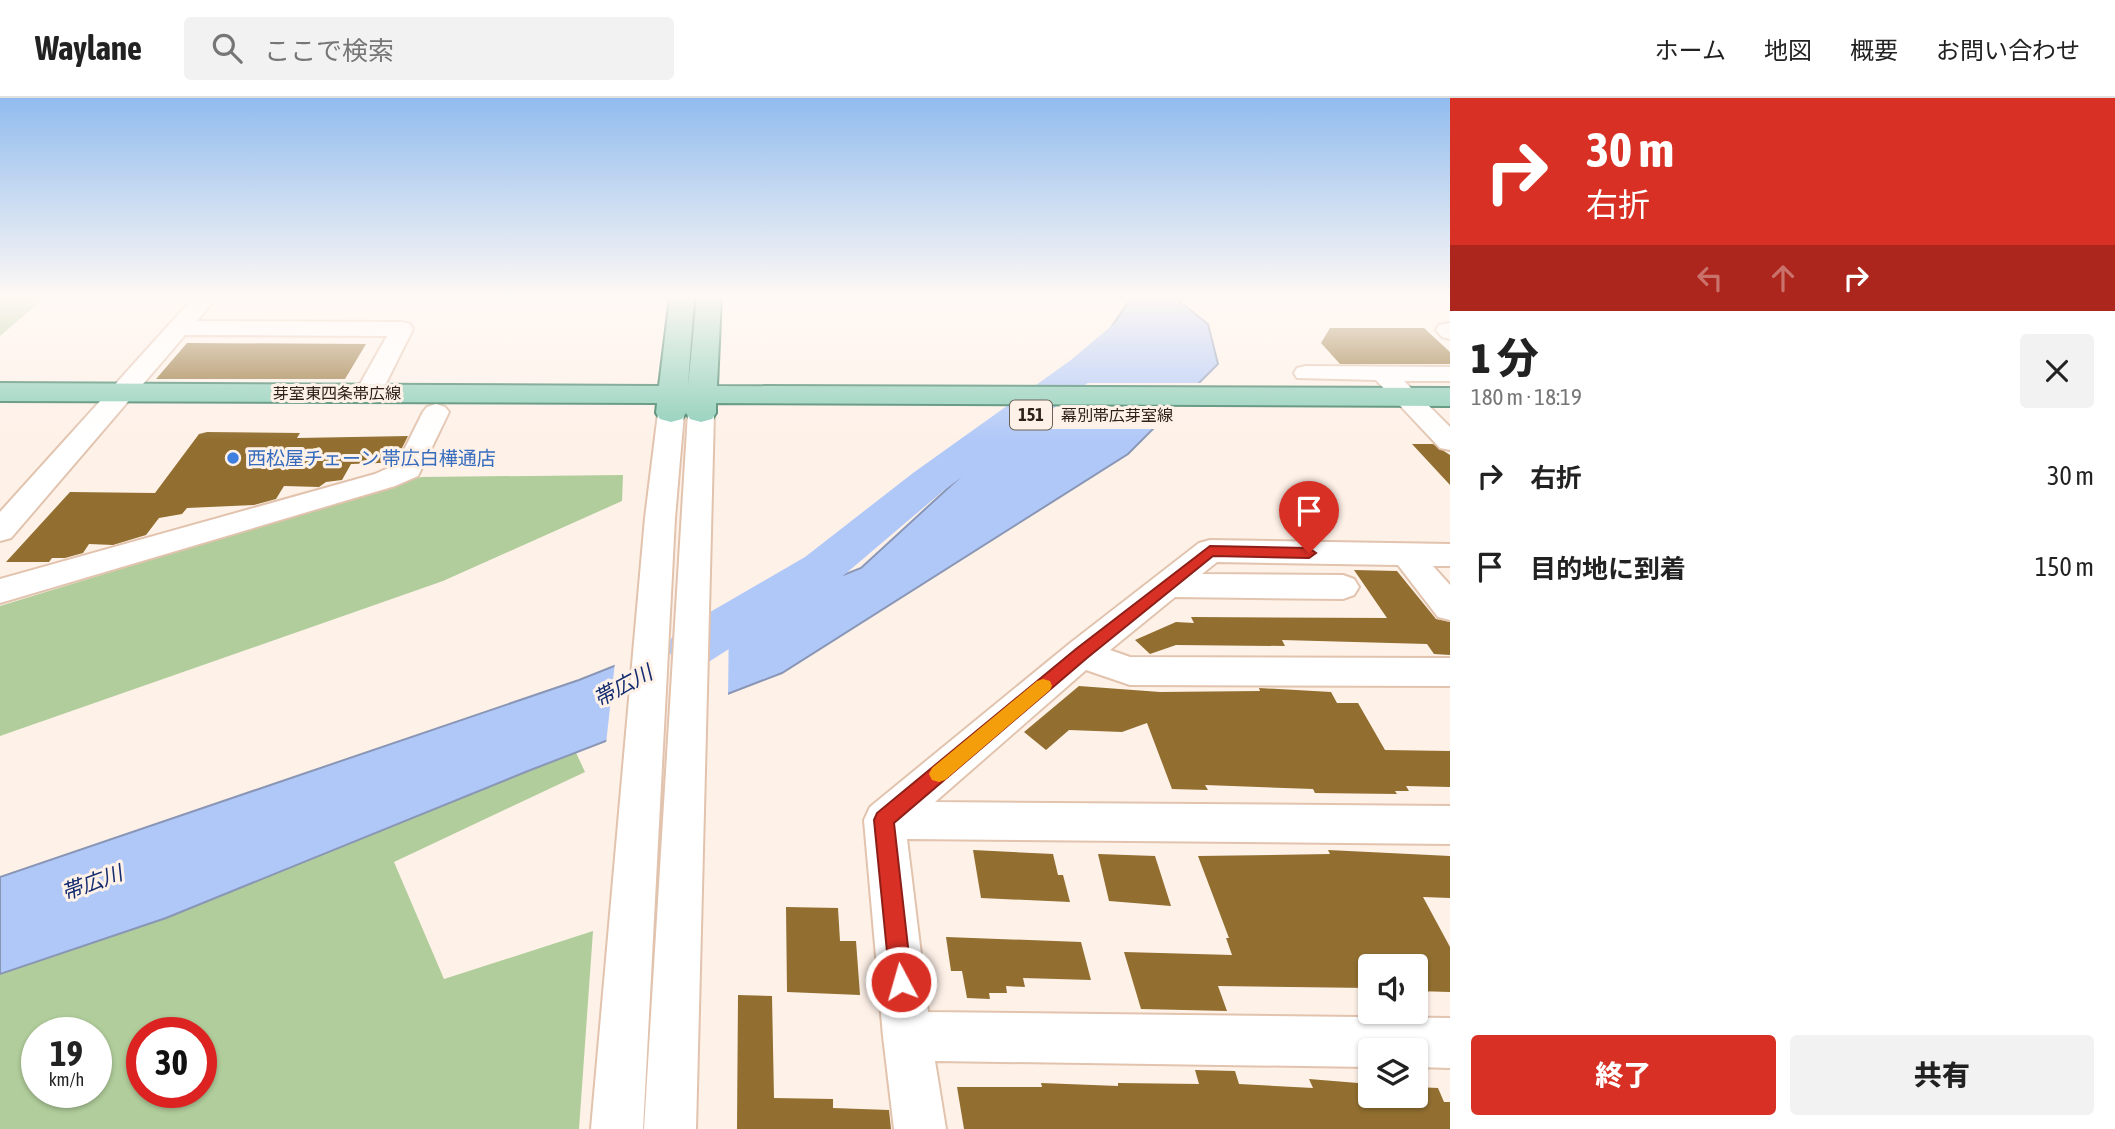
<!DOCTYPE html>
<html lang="ja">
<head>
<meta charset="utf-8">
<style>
	:root { --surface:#fff; --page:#f2f2f2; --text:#222; --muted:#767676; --line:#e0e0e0; --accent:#d93025 }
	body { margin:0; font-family:"Asap Condensed","Noto Sans JP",sans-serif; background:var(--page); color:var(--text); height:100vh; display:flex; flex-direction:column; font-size:26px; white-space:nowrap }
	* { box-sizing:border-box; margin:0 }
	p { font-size:23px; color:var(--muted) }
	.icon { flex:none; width:38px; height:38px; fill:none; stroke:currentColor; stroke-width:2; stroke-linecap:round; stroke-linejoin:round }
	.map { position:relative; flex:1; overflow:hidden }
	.sheet { display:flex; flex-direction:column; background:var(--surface); width:665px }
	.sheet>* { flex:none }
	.guide { background:#d93025; color:#fff; overflow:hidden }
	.tools { position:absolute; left:1358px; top:856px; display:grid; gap:14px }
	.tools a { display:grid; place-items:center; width:70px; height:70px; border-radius:7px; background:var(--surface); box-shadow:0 2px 5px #0004; font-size:35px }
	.speed { position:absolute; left:21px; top:919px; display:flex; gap:14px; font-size:35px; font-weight:700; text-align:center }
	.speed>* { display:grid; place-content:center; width:91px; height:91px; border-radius:50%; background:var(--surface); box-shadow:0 2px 5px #0004; line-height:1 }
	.speed small { font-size:18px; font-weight:400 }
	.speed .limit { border:10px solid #d22; background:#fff; color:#111 }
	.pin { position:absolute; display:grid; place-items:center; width:60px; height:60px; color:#fff; margin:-72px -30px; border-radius:50% 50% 50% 0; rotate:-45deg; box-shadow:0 0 7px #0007 }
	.pin .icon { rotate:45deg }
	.me { position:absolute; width:77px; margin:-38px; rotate:354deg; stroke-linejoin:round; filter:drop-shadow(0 0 5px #0008) }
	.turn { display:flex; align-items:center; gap:24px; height:147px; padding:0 21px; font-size:32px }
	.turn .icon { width:91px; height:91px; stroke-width:2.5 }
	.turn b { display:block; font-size:49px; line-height:60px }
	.lanes { display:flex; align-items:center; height:66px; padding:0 21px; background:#0003; justify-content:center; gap:35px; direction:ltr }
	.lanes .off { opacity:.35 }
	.round { display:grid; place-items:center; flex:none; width:74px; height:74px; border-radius:7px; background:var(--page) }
	.head { display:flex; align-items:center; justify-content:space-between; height:119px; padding:0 21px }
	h1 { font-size:42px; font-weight:800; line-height:52px }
	.button { display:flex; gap:14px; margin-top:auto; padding:14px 21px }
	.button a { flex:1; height:80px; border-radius:7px; background:var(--accent); color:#fff; font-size:28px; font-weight:800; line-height:80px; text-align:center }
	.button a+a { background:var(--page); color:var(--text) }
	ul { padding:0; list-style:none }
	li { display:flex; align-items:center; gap:21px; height:91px; padding:0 21px }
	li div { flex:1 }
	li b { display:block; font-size:26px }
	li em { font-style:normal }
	header { display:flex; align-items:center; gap:42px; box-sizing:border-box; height:98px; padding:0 35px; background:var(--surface); border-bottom:2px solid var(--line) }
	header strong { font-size:33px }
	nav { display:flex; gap:38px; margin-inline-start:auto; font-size:24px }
	.search { width:490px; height:63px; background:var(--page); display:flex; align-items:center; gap:18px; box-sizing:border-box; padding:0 24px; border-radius:7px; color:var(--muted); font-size:26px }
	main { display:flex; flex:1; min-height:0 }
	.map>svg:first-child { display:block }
	.green { fill:#b1cd9b; fill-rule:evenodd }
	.water { fill:#b0c8f8; stroke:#8996b5; stroke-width:2 }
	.pier { fill:#fef1e8 }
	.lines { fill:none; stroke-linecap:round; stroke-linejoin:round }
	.river { fill:#b0c8f8; fill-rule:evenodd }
	.building { fill:#926f30 }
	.minor-casing { stroke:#e2c3ae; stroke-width:4 }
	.major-casing { stroke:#3a7d62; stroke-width:4 }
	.minor { fill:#fff; fill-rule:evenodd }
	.major { fill:#8cceb8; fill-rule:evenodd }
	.route { fill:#d93025; stroke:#8d1f18; stroke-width:2 }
	.slow { fill:#f59e0b }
	.shop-dot { fill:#3f7fe0; stroke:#fef1e8; stroke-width:2.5 }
	.labels { text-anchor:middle; stroke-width:6; stroke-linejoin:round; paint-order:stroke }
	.far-street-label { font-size:16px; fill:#2e221a; stroke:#fef1e8 }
	.shield { fill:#fef1e8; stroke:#6c6058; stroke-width:2 }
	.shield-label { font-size:18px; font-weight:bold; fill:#2e221a }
	.shop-label { font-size:19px; fill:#366cbe; stroke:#fef1e8; text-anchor:start }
	.water-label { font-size:21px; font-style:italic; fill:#132c70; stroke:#fef1e8 }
</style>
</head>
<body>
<header>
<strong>Waylane</strong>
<div class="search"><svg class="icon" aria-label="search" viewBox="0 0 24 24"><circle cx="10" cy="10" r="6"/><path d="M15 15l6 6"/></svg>ここで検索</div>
<nav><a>ホーム</a><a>地図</a><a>概要</a><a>お問い合わせ</a></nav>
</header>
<main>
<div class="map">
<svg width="1450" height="1031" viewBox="0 0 1450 1031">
	<rect width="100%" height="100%" fill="#fef1e8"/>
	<!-- green -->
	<path class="green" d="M0,199H46L0,238Z
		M623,377L622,403L443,483L0,638V508L421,379Z
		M566,633L585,674L394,764L444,881L593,833L579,1031H0V846ZM37,934H96V994H37ZM142,934H201V994H142Z"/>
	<!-- water -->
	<path class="water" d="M1132,199H1185L1180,204L1208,226L1218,266L1128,356L782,575L528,673L166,820L0,876V779L579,582L861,470L959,380L1105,238Z"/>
	<!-- pier -->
	<path class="pier" d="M1053,285H1203L1158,331H1005Z
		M729,519L728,600L606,646L615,564Z"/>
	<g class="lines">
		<!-- river -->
		<path class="river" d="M1142,199H1174L1158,223L1097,278L943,393L837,483L710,563L692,569L674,563L667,549L674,535L805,459L913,375L1071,262L1134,209Z"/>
	</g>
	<!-- building -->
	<path class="building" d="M1330,230H1424L1450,254V266H1340L1321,245Z
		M187,245L366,246L345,281H156Z
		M207,334L300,335L297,340L408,338L398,358L380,365L351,366L342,382L326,384L319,389L284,388L276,401L254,407L187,410L182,416L159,420L146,437L113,447L89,446L83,455L65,460H52L49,464H6L70,394L155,395L199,336Z
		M1412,346H1433L1450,357V387Z
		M1354,472L1397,473L1436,521L1450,524V557L1434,556L1427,546L1282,542L1285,548L1176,547L1150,556L1135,542L1176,524L1194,525L1191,519L1387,520Z
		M1079,588L1160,594L1260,593L1259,590L1331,594L1337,605H1358L1385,652L1450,653V689L1406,688L1409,693H1395L1397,696L1315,695L1313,691L1205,687L1208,692L1172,691L1147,625L1122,634L1069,632L1046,652L1024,634Z
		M973,752L1053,756L1058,777H1063L1070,804L981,800Z
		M1328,752L1450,758V800L1423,799L1450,849V894L1416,893V868H1370V890L1218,888L1227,913L1141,911L1124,854L1232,857L1226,840H1229L1198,758L1330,756Z
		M1098,756L1155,758L1171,808L1109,803Z
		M786,809L838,810L840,843H856L860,897L787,894Z
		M946,839L1081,844L1091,882L1023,880L1025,889L1006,888L1007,895H989L990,901L967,900L962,873H951Z
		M738,897L772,898L774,1000L833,1001V1010L889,1012L891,1031H737Z
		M1195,972L1235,973L1239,986L1313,990L1309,981L1370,986V998H1416V989L1438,990L1444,1004H1450V1031H964L957,989H1042L1041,985L1118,988V985L1199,986Z"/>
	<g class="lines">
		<defs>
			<path id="minor" d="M194,199H217L197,223L402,224L410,226L413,231L381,295L377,300L368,303L359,300L355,295L387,238L185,237L11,440L0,443V414Z
				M1450,225V241L1442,239L1436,232L1439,227Z
				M1306,268L1450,269V283H1404L1450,329V352L1440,350L1376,282L1297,280L1294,275L1297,270Z
				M436,306L445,309L449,314L418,378L395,388L0,505V481L375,376L397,366L423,314L427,309Z
				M671,307L680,310L684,315L675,420L643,1031H591L645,420L658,315L662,310Z
				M701,307L710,310L714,315L696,1031H644L688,315L692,310Z
				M1210,442L1450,446V468H1433L1450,487V522L1438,519L1398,467L1217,464L1202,476L1343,477L1354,481L1359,489L1354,497L1343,501L1175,499L1110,552L1130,559L1450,560V588L1130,587L1086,572L935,704L1450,708V746L907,741L928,914L1450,920V970L1416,969V952H1370V969L935,963L946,1031H894L883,938L864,722L870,709L1069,546L1199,445Z"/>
			<path id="major" d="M670,199H694L688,288L697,199H721L717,288L1450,290V308L716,305V315L712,321L701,324L690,321L686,315L687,305L686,315L682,321L671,324L660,321L656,315L657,305L0,303V285L659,288Z"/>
		</defs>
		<!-- minor casing -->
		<use href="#minor" class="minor-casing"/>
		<!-- major casing -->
		<use href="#major" class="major-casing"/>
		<!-- minor -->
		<use href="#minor" class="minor"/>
		<!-- major -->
		<use href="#major" class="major"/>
	</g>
	<!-- sky -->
	<linearGradient id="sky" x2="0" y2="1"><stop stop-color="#91bcee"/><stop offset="0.58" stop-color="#fff9f5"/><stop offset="1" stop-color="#fff9f5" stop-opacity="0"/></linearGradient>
	<rect width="1450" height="343" fill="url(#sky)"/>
	<!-- route -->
	<path class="route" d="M1210,448L1309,450L1316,455L1309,460L1213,458L1087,560L894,725L912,884L909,892L901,895L893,892L890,884L874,722L877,715L1076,551Z"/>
	<!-- slow -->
	<path class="slow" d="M1043,581L1050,583L1052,588L1050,592L945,682L939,684L932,682L929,676L932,670L1037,583Z"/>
	<!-- markers -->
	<circle class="shop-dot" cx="233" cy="360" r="7"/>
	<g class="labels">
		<!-- far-street labels -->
		<g class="far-street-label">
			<text x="337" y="301">芽室東四条帯広線</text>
			<text x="1117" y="323">幕別帯広芽室線</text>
		</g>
		<!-- shield labels -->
		<rect class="shield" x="1010" y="302.5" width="42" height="29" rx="5"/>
		<g class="shield-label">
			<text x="1031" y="323">151</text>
		</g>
		<!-- shop labels -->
		<g class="shop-label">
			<text x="247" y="367">西松屋チェーン 帯広白樺通店</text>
		</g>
		<!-- water labels -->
		<g class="water-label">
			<text transform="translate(623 588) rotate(-28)" y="7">帯広川</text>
			<text transform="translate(92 785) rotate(-20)" y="7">帯広川</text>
		</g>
	</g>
</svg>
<div class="tools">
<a><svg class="icon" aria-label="sound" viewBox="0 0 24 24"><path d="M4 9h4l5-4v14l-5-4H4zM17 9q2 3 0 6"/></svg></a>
<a><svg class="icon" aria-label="layers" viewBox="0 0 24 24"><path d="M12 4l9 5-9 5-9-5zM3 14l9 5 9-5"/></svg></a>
</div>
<div class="speed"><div>19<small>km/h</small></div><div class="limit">30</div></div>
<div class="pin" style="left:1309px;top:455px;background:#d93025"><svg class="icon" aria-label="arrive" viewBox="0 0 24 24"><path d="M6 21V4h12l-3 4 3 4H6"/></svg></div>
<svg class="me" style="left:901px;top:884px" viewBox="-20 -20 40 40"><circle r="17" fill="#d93025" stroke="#fff" stroke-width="3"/><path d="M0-11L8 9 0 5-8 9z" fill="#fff"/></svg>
</div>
<section class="sheet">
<div class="guide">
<div class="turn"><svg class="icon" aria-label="right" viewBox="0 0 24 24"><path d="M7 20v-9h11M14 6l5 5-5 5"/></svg><div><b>30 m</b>右折</div></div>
<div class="lanes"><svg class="icon off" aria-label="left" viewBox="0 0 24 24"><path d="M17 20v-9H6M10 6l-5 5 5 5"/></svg><svg class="icon off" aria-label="ahead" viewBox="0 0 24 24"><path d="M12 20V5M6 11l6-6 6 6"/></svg><svg class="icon" aria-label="right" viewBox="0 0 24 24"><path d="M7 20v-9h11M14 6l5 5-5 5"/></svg></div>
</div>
<div class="head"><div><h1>1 分</h1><p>180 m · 18:19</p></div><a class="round"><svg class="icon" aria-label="close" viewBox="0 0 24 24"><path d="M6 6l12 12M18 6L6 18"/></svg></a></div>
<ul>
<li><svg class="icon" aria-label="right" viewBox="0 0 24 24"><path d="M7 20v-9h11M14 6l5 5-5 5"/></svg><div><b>右折</b></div><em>30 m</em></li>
<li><svg class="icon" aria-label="arrive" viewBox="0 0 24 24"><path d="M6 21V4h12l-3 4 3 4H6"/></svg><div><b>目的地に到着</b></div><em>150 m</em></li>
</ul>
<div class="button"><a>終了</a><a>共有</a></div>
</section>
</main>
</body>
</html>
